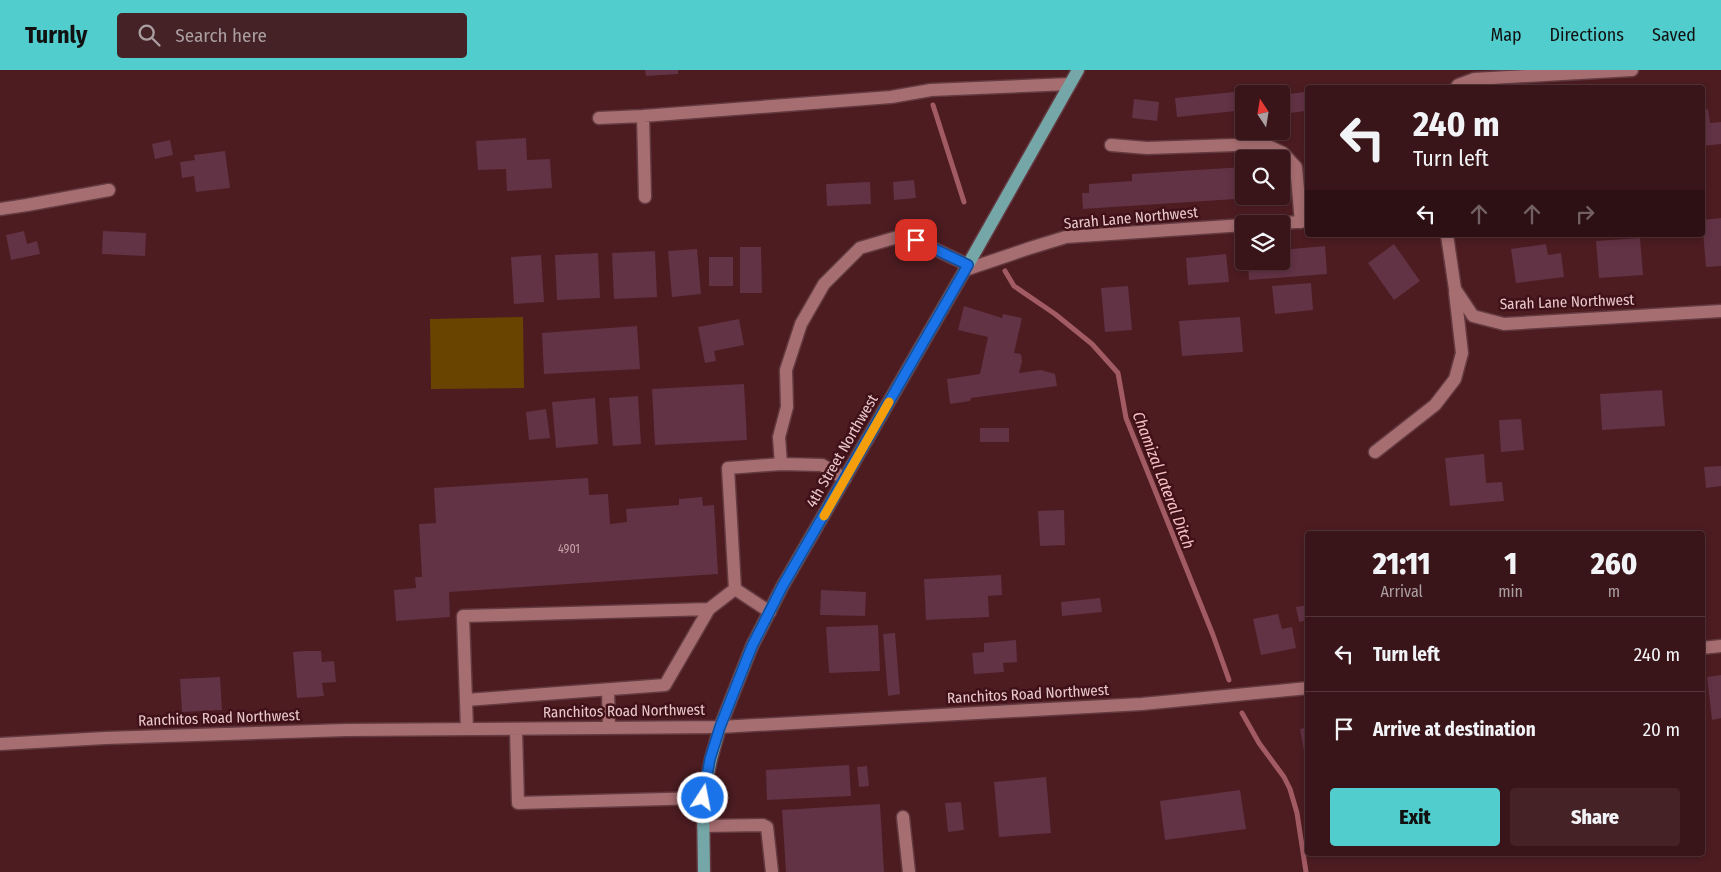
<!DOCTYPE html>
<html lang="en">
<head>
<meta charset="utf-8">
<style>
	:root { --surface:#391519; --page:#442226; --text:#f1f3f6; --muted:#ab9fa2; --line:#533438; --accent:#52cdcd }
	body { margin:0; font-family:"Fira Sans Condensed",sans-serif; background:var(--page); color:var(--text); height:100vh; display:flex; flex-direction:column; font-size:19px; white-space:nowrap }
	* { box-sizing:border-box; margin:0 }
	p { font-size:16px; color:var(--muted) }
	.icon { flex:none; width:28px; height:28px; fill:none; stroke:currentColor; stroke-width:2; stroke-linecap:round; stroke-linejoin:round }
	.map { position:relative; flex:1; overflow:hidden }
	.details { position:absolute; left:1305px; top:461px; width:400px; height:325px; display:flex; flex-direction:column; background:var(--surface); border-radius:5px; box-shadow:0 2px 8px #0003,0 0 0 1px var(--line) }
	.details>* { flex:none }
	.top-card { position:absolute; left:1305px; top:15px; width:400px; height:152px; border-radius:5px; box-shadow:0 2px 8px #0003,0 0 0 1px var(--line); background:#391519; color:var(--text); overflow:hidden }
	.needle { width:32px; rotate:348deg }
	.tools { position:absolute; left:1235px; top:15px; display:grid; gap:10px }
	.tools a { display:grid; place-items:center; width:55px; height:55px; border-radius:5px; background:var(--surface); box-shadow:0 2px 8px #0003,0 0 0 1px var(--line); font-size:25px }
	.pin { position:absolute; display:grid; place-items:center; width:42px; height:42px; color:#fff; margin:-21px; border-radius:10px; box-shadow:0 2px 8px #0006 }
	.me { position:absolute; width:55px; margin:-28px; rotate:11deg; stroke-linejoin:round; filter:drop-shadow(0 0 4px #0008) }
	.turn { display:flex; align-items:center; gap:18px; height:105px; padding:0 25px; font-size:22px }
	.turn .icon { width:65px; height:65px; stroke-width:2.5 }
	.turn b { display:block; font-size:35px; line-height:42px }
	.lanes { display:flex; align-items:center; height:48px; padding:0 25px; background:#0003; justify-content:center; gap:25px; direction:ltr }
	.lanes .off { opacity:.35 }
	.eta { display:flex; justify-content:space-evenly; align-items:center; height:85px; text-align:center }
	.eta b { font-size:30px; font-weight:800; line-height:35px }
	.primary-button { display:flex; gap:10px; margin-top:auto; padding:10px 25px }
	.primary-button a { flex:1; height:58px; border-radius:5px; background:var(--accent); color:#111; font-size:20px; font-weight:800; line-height:58px; text-align:center }
	.primary-button a+a { background:var(--page); color:var(--text) }
	ul { padding:0; list-style:none }
	li { display:flex; align-items:center; gap:15px; height:75px; padding:0 25px; border-top:1px solid var(--line) }
	li div { flex:1 }
	li b { display:block; font-size:19px }
	li em { font-style:normal }
	header { display:flex; align-items:center; gap:30px; box-sizing:border-box; height:70px; padding:0 25px; background:var(--accent); color:#111 }
	header strong { font-size:24px }
	nav { display:flex; gap:28px; margin-inline-start:auto; font-size:18px }
	.search { width:350px; height:45px; background:var(--page); display:flex; align-items:center; gap:12px; box-sizing:border-box; padding:0 18px; border-radius:5px; color:var(--muted); font-size:19px }
	.map>svg:first-child { display:block }
	.green { fill:#684400 }
	.lines { fill:none; stroke-linecap:round; stroke-linejoin:round }
	.stream { stroke:#a25a63; stroke-width:5 }
	.building { fill:#623245 }
	.minor-casing { stroke:#633a40; stroke-width:15 }
	.major-casing { stroke:#633a40; stroke-width:15 }
	.minor { stroke:#a76e71; stroke-width:12 }
	.major { stroke:#76a7a8; stroke-width:12 }
	.route-casing { stroke:#114b97; stroke-width:12 }
	.route { stroke:#1a73e8; stroke-width:9 }
	.slow { stroke:#f59e0b; stroke-width:9 }
	.labels { text-anchor:middle; stroke-width:5; stroke-linejoin:round; paint-order:stroke }
	.number-label { font-size:12px; fill:#c7a3a9 }
	.street-label { font-size:15px; fill:#e9c9ca; stroke:#401118 }
	.water-label { font-size:16px; font-style:italic; fill:#f6c1c3; stroke:#401118 }
</style>
</head>
<body>
<header>
<strong>Turnly</strong>
<div class="search"><svg class="icon" aria-label="search" viewBox="0 0 24 24"><circle cx="10" cy="10" r="6"/><path d="M15 15l6 6"/></svg>Search here</div>
<nav><a>Map</a><a>Directions</a><a>Saved</a></nav>
</header>
<div class="map">
<svg width="1721" height="802" viewBox="0 0 1721 802">
	<rect width="100%" height="100%" fill="#4c1c21"/>
	<!-- green -->
	<path class="green" d="M523,247L524,318L431,319L430,249Z"/>
	<g class="lines">
		<!-- stream -->
		<path class="stream" d="M933,35L964,132
			M1005,201L1014,216L1055,244L1092,274L1118,303L1126,348L1213,565L1229,610
			M1242,643L1259,673L1284,707L1290,719L1297,743L1306,802"/>
	</g>
	<!-- building -->
	<path class="building" d="M645,0H678V4L646,6Z
		M1234,22L1236,41L1177,47L1175,28Z
		M1304,22L1306,41L1281,44V25Z
		M1134,29L1159,32L1157,51L1132,48Z
		M1708,39L1710,53L1721,52V74L1702,76V40Z
		M526,68L527,90L550,89L552,118L507,121L506,99L478,100L476,71Z
		M170,70L173,85L155,89L152,74Z
		M225,81L230,118L196,122L194,106L182,108L180,92L195,90L194,85Z
		M1244,97V126H1251V128L1083,139L1082,123H1089V114L1132,111V104Z
		M914,110L916,128L894,130L893,112Z
		M870,112L871,134L827,136L826,114Z
		M1721,148V196L1706,197L1702,150Z
		M24,161L27,174L37,171L40,184L11,190L6,165Z
		M103,161L146,163L145,186L102,184Z
		M1640,168L1643,205L1599,208L1596,171Z
		M1394,174L1420,211L1394,230L1368,193Z
		M1546,174L1548,185L1561,183L1564,207L1516,213L1511,179Z
		M1325,176L1327,204L1249,210L1248,191H1281V180Z
		M740,177H761L762,223H740Z
		M697,179L701,224L672,227L668,181Z
		M655,181L657,227L614,229L612,183Z
		M598,183L600,228L557,230L555,185Z
		M1226,184L1229,212L1188,215L1186,188Z
		M541,185L544,232L514,234L511,187Z
		M709,187H733V216H709Z
		M1311,213L1313,240L1275,244L1272,216Z
		M1128,216L1132,260L1105,262L1101,218Z
		M964,236L1002,248L1003,244L1022,248L1014,283L1021,284L1022,291L1019,303L1041,300L1055,304L1057,316L971,328L970,331L950,334L947,309L980,304L988,267L958,260Z
		M1240,247L1243,282L1182,286L1179,251Z
		M739,249L744,275L714,281L716,291L705,293L698,257Z
		M637,256L640,299L544,304L542,263Z
		M744,314L747,370L655,375L652,319Z
		M1662,320L1665,356L1602,360L1600,324Z
		M638,326L641,374L613,376L609,328Z
		M595,328L598,374L556,378L552,332Z
		M546,339L550,368L529,370L526,342Z
		M1521,349L1524,380L1501,382L1499,350Z
		M980,358H1009V372H980Z
		M1484,384L1486,413L1502,412L1504,431L1450,436L1445,388Z
		M1721,396V416L1706,418L1704,397Z
		M588,408L589,425L608,424L610,454L627,452L626,439L679,435V429L702,427L703,436L714,435L718,504L449,522L450,547L396,551L394,520L416,518L415,507H422L419,454L436,453L434,418Z
		M1064,440L1065,475L1040,476L1038,441Z
		M1001,505L1002,525L988,526L989,547L926,550L924,509Z
		M821,520L866,522L865,546L820,545Z
		M1100,528L1102,542L1062,546L1061,532Z
		M1308,535V550L1299,552L1296,537Z
		M1278,544L1282,559L1292,557L1296,578L1261,585L1253,549Z
		M878,555L880,601L829,603L826,557Z
		M895,563L900,624L888,626L883,564Z
		M1016,570L1017,592L1003,593L1004,602L974,604L972,583L984,582V573Z
		M305,581H321L322,592L334,591L336,612L322,613L324,626L297,628L293,582Z
		M1721,605V648L1712,650L1707,607Z
		M220,607L222,640L182,642L180,609Z
		M1308,657V681H1304L1300,659Z
		M849,695L851,726L767,730L766,700Z
		M867,696L869,716L859,717L857,697Z
		M1046,707L1051,763L999,767L994,712Z
		M1240,720L1246,759L1165,770L1160,731Z
		M961,732L964,760L948,762L945,733Z
		M880,734L884,802H786L782,740Z"/>
	<g class="lines">
		<defs>
			<path id="minor" d="M1456,18L1458,15L1474,9L1632,0
				M599,48L643,46
				M1111,75L1147,78L1264,74L1283,83L1296,97L1301,152
				M645,127L643,46L891,27L931,20L1070,14
				M0,139L27,135L109,120
				M1269,154L1308,151
				M1447,165L1455,219L1473,246L1504,254L1721,241
				M965,200L1030,178L1066,167L1244,155
				M1375,382L1435,335L1455,309L1462,283L1455,222
				M781,394L779,367L787,337L786,300L801,254L824,214L860,178L901,166L916,170L968,195
				M770,542L735,519L728,398L781,394L822,395L845,409
				M1702,578L1721,576
				M608,620L609,658
				M466,630L665,615L709,539
				M467,659L463,546L709,539L735,519
				M516,659L518,733L703,728
				M0,674L105,668L346,660L720,657L1142,634L1308,618
				M903,747L909,802
				M703,756L763,755L767,757L772,802"/>
			<path id="major" d="M704,802L703,728L711,689L720,657L752,576L782,517L965,200L1078,0"/>
		</defs>
		<!-- minor casing -->
		<use href="#minor" class="minor-casing"/>
		<!-- major casing -->
		<use href="#major" class="major-casing"/>
		<!-- minor -->
		<use href="#minor" class="minor"/>
		<!-- major -->
		<use href="#major" class="major"/>
	</g>
	<g class="lines">
		<defs>
			<path id="route" d="M703,728L710,689L720,657L752,576L782,517L968,195L916,170"/>
		</defs>
		<!-- route casing -->
		<use href="#route" class="route-casing"/>
		<!-- route -->
		<use href="#route" class="route"/>
		<!-- slow -->
		<path class="slow" d="M824,446L889,332"/>
	</g>
	<g class="labels">
		<!-- number labels -->
		<g class="number-label">
			<text x="569" y="483">4901</text>
		</g>
		<!-- street labels -->
		<g class="street-label">
			<text transform="translate(1131 148) rotate(-5)" y="5">Sarah Lane Northwest</text>
			<text transform="translate(1567 232) rotate(-2)" y="5">Sarah Lane Northwest</text>
			<text transform="translate(842 381) rotate(-60)" y="5">4th Street Northwest</text>
			<text transform="translate(1028 624) rotate(-3)" y="5">Ranchitos Road Northwest</text>
			<text transform="translate(624 641) rotate(-1)" y="5">Ranchitos Road Northwest</text>
			<text transform="translate(219 648) rotate(-2)" y="5">Ranchitos Road Northwest</text>
		</g>
		<!-- water labels -->
		<g class="water-label">
			<text transform="translate(1164 410) rotate(69)" y="6">Chamizal Lateral Ditch</text>
		</g>
	</g>
</svg>
<div class="tools">
<a><svg class="needle" viewBox="-14 -14 28 28"><path d="M0-13l5 13h-10z" fill="#e53935"/><path d="M0 13l5-13h-10z" fill="#ab9fa2"/></svg></a>
<a><svg class="icon" aria-label="search" viewBox="0 0 24 24"><circle cx="10" cy="10" r="6"/><path d="M15 15l6 6"/></svg></a>
<a><svg class="icon" aria-label="layers" viewBox="0 0 24 24"><path d="M12 4l9 5-9 5-9-5zM3 14l9 5 9-5"/></svg></a>
</div>
<div class="pin" style="left:916px;top:170px;background:#d93025"><svg class="icon" aria-label="arrive" viewBox="0 0 24 24"><path d="M6 21V4h12l-3 4 3 4H6"/></svg></div>
<svg class="me" style="left:703px;top:728px" viewBox="-20 -20 40 40"><circle r="17" fill="#1a73e8" stroke="#fff" stroke-width="3"/><path d="M0-11L8 9 0 5-8 9z" fill="#fff"/></svg>
<div class="top-card">
<div class="turn"><svg class="icon" aria-label="left" viewBox="0 0 24 24"><path d="M17 20v-9H6M10 6l-5 5 5 5"/></svg><div><b>240 m</b>Turn left</div></div>
<div class="lanes"><svg class="icon" aria-label="left" viewBox="0 0 24 24"><path d="M17 20v-9H6M10 6l-5 5 5 5"/></svg><svg class="icon off" aria-label="ahead" viewBox="0 0 24 24"><path d="M12 20V5M6 11l6-6 6 6"/></svg><svg class="icon off" aria-label="ahead" viewBox="0 0 24 24"><path d="M12 20V5M6 11l6-6 6 6"/></svg><svg class="icon off" aria-label="right" viewBox="0 0 24 24"><path d="M7 20v-9h11M14 6l5 5-5 5"/></svg></div>
</div>
<section class="details">
<div class="eta">
<div><b>21:11</b><p>Arrival</p></div>
<div><b>1</b><p>min</p></div>
<div><b>260</b><p>m</p></div>
</div>
<ul>
<li><svg class="icon" aria-label="left" viewBox="0 0 24 24"><path d="M17 20v-9H6M10 6l-5 5 5 5"/></svg><div><b>Turn left</b></div><em>240 m</em></li>
<li><svg class="icon" aria-label="arrive" viewBox="0 0 24 24"><path d="M6 21V4h12l-3 4 3 4H6"/></svg><div><b>Arrive at destination</b></div><em>20 m</em></li>
</ul>
<div class="primary-button"><a>Exit</a><a>Share</a></div>
</section>
</div>
</body>
</html>
